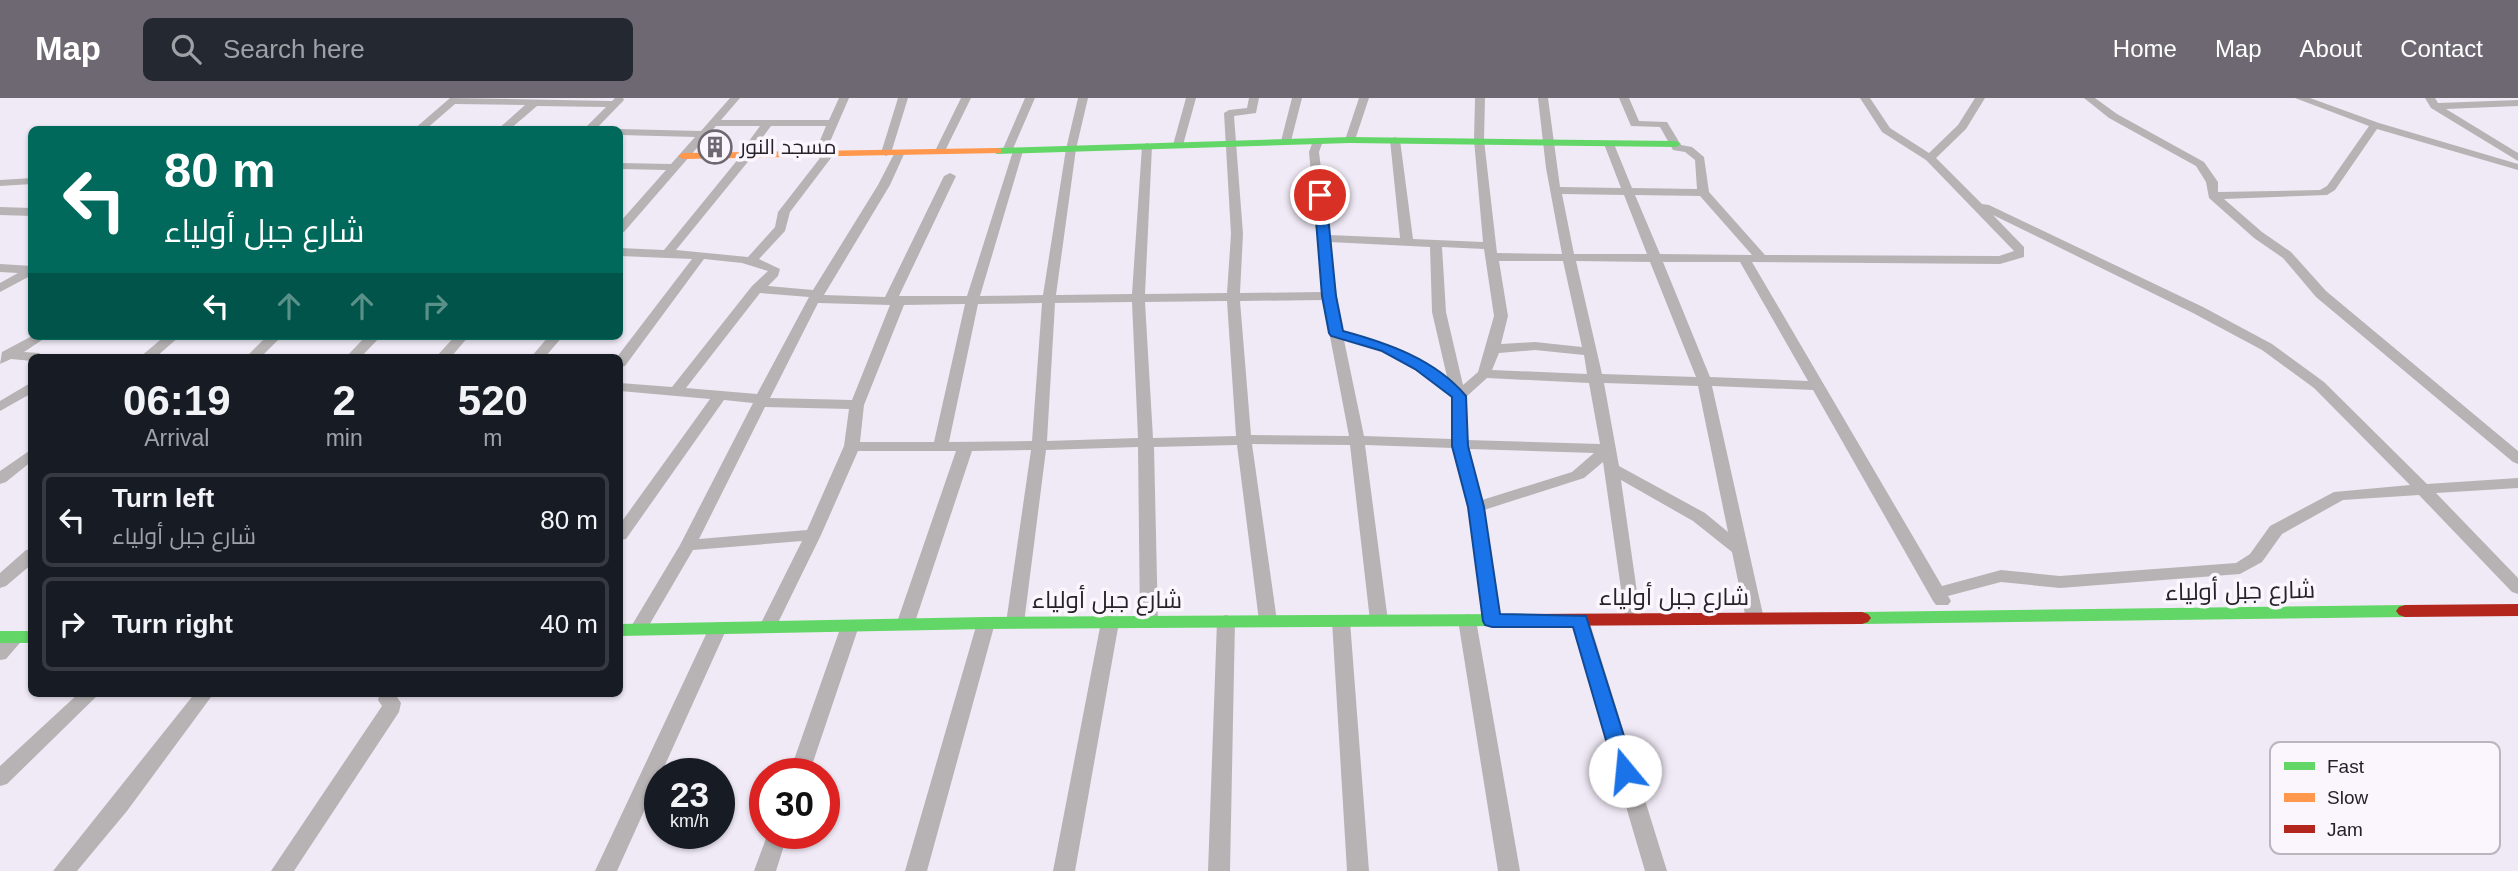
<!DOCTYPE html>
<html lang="en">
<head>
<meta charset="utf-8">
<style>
	:root { --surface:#171b24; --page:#242831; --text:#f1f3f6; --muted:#9ea1a6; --line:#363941; --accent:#6d6871 }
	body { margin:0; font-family:Arial,Cairo,sans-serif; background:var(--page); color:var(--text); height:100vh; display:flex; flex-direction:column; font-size:26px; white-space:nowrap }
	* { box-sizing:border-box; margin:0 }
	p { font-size:23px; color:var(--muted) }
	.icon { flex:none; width:38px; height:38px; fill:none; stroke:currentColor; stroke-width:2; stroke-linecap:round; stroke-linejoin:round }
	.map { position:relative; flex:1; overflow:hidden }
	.details { position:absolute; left:28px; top:256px; width:595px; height:343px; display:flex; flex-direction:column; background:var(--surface); border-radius:10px; box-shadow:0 2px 5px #0004 }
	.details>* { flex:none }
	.top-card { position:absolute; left:28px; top:28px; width:595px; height:214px; border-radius:10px; box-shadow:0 2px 5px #0004; background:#00695c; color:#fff; overflow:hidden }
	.speed { position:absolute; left:644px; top:660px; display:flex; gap:14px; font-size:35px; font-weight:700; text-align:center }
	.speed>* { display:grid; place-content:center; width:91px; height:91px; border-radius:50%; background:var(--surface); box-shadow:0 2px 5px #0004; line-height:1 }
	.speed small { font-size:18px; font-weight:400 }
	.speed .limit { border:10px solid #d22; background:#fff; color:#111 }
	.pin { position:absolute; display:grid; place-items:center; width:60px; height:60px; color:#fff; margin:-30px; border:4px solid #fff; border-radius:50%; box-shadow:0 2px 7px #0007 }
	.me { position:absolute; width:77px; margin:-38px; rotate:343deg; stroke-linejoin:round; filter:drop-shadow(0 0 5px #0008) }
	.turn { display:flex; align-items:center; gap:24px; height:147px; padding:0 21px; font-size:32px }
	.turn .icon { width:91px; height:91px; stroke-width:2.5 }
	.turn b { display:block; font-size:49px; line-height:60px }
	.lanes { display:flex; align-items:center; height:66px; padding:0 21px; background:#0003; justify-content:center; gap:35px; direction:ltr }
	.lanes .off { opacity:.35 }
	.eta { display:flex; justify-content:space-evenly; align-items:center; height:119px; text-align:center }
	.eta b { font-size:42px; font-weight:700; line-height:49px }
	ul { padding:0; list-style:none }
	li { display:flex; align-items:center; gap:21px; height:94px; margin:0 14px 10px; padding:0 7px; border:4px solid var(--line); border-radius:10px }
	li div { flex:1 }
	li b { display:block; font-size:26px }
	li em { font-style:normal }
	header { display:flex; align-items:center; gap:42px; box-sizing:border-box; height:98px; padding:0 35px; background:var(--accent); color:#fff }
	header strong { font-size:33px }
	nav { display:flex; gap:38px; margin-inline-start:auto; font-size:24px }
	.search { width:490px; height:63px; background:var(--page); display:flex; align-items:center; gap:18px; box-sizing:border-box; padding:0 24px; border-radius:10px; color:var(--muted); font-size:26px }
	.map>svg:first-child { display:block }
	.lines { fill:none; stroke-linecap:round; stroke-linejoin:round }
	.street { fill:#b7b3b5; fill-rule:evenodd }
	.fast { fill:#63d668; fill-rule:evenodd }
	.slow { fill:#ff974d; fill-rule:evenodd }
	.jam { fill:#b3261e; fill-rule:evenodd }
	.route { fill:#1a73e8; stroke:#114b97; stroke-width:2 }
	.labels { text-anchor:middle; stroke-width:7; stroke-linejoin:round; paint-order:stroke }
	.far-poi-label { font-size:21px; fill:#27222a; stroke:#fbf6fe; text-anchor:start }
	.street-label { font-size:24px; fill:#27222a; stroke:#fbf6fe }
	.key { fill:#fbf6fe; stroke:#bbb6be; stroke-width:2 }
	.key-label { font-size:19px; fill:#27222a }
</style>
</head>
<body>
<header>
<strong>Map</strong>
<div class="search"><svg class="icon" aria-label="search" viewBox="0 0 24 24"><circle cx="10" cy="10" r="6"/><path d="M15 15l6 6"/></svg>Search here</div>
<nav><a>Home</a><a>Map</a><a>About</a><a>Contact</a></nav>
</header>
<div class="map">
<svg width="2518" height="773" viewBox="0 0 2518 773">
	<rect width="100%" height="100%" fill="#f0eaf6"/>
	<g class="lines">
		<!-- street -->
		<path class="street" d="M450,0L612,3L615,0H623L624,2L595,32H583L606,9L537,8L509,32H497L525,7L455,6L425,32H413Z
			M730,0H740L721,22H829L839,0H849L826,53L834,56L790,114L785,133L759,161L780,171L778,178L768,188L813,192L878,87L895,54L904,52L905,54L890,87L824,197L885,199L944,78L950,75L956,78L899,198H967L1013,53L1018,50L1023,53L980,198L1043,197L1066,51L1078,0H1088L1076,51L1056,197L1132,196L1142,48L1147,45L1152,48L1145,196L1227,195L1231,136L1224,15L1229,12L1247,10L1249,0H1259L1256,15L1234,18L1243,136L1240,195L1322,194L1309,54L1313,43L1318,40L1323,43L1319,54L1329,137L1400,140L1390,42L1395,39L1400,42L1413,141L1483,144L1474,42L1475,0H1485L1484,42L1497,155L1562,156L1546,70L1538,0H1548L1560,89L1621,90L1604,46L1609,43L1614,46L1632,90L1697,91L1695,62L1685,54L1673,52L1660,29L1631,28L1619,0H1629L1639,23L1667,24L1681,47L1692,49L1704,59L1709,94L1765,157L1999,158L2014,153L1926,62L1882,34L1860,0H1870L1890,30L1929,55L1958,27L1975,0H1985L1966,31L1936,60L1982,106L1989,107L2203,209L2272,246L2324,284L2427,386L2518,380V390L2436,395L2518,480V496L2512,494L2419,397L2343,402L2282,436L2262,464L2240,476L2060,490L2001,484L1948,498L1951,503L1948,507H1936L1933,503L1813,292L1712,288L1764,521L1761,525H1749L1746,521L1732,454L1693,423L1621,382L1641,522L1638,526H1626L1603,364L1584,380L1484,412L1501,523L1498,527H1486L1468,409L1453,350L1365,347L1388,523L1385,527H1373L1370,523L1350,347L1252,346L1277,523L1274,527H1262L1259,523L1237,347L1154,349L1158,525L1155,529H1143L1140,525L1138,349L1046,352L1024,525L1021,529H1009L1006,525L1031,352L972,353L914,527L911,531H899L896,527L956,353H858L821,437L774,533H762L759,529L802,443L693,452L644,536H632L629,532L680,447L753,305L724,302L626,441L620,442V426L710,301L620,293V285L672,289L752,188L768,173L742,165L704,161L625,268L620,269V259H617L692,161L620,158V150L664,152L739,60L738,58L760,28H716L624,134L620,135V124L666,72L620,71V65L671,66L695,39L620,37V32H617L620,31L701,33ZM771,28H826L814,57L820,60L778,114L775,129L748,159L676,152L751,60L750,56ZM1562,96L1624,97L1647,156H1574ZM1635,97L1700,98L1752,157L1660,156ZM1993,117L2193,215L2262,252L2314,290L2410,387L2334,394L2270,428L2250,456L2236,465L2060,478L2001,472L1942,488L1752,164L2000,166L2024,159V149ZM1329,144L1430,149L1432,214L1448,283C1410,254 1387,246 1342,233ZM1442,149L1484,151L1494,218L1478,274L1463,287L1446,214ZM1499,163H1563L1582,249L1535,244L1501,246L1508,218ZM1576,163L1650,164L1696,279L1602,276ZM1663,164H1740L1808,283L1710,279ZM760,195L809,199L757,296L686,290ZM1323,202L1349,338L1251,337L1240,203ZM1227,203L1236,338L1153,340L1145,204ZM1132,204L1138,340L1047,343L1055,205ZM818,205L890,207L852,302L770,300ZM1042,205L1032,343L949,344L978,206ZM965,206L934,344H860L864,307L904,207ZM1344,242L1382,253L1415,271L1452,299V341L1364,338ZM1535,252L1584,257L1587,276L1492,272L1499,255ZM1487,280L1589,285L1600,346L1467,342L1466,299ZM1604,285L1698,288L1728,434L1705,415L1619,368ZM765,309L849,311L844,348L807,432L699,441ZM1469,351L1594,355L1572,374L1482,402Z
			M898,0H908L891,55L886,58L881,55Z
			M961,0H971L945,53L936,55L935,53Z
			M1025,0H1035L1012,53L1003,55L1002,53Z
			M1186,0H1196L1183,47L1178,50L1173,47Z
			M1292,0H1302L1291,43L1286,46L1281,43Z
			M1359,0H1369L1355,42L1350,45L1345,42Z
			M2084,0H2095L2117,16L2204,64L2218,84V94L2320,92L2327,88L2369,28L2295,0H2310L2379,25L2518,66V72L2377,31L2335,92L2327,97L2224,101L2262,134L2291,154L2326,193L2518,353V366L2513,364L2316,199L2283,160L2254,140L2209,100L2206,84L2196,68L2109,20Z
			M2425,0H2435L2438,5L2518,2V8L2446,11L2518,55V63L2431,10Z
			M32,80V86L0,88V82Z
			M0,109L32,110V118L0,117Z
			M0,166L32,168V177L0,194V185L18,175L0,174Z
			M32,238H48L24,254L39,255L46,259H32V263L11,261L0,266L2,254Z
			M165,238H180L156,259H140Z
			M267,238H282L261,259H246Z
			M366,238H381L361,259H346Z
			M455,238H469L451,259H436Z
			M549,238H563L545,259H531Z
			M32,284V295L0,313V303Z
			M32,351V363L6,384L0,386V373Z
			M32,451V466L6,488L0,490V475L26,452Z
			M1467,516L1473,518L1476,522L1520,773H1498L1458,522L1461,518Z
			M1580,516L1586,518L1589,522L1667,773H1645L1571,522L1574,518Z
			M1226,517L1232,519L1235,523L1230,773H1208L1217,523L1220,519Z
			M1341,517L1347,519L1350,523L1369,773H1347L1332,523L1335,519Z
			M1110,518L1116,520L1119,524L1075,773H1053L1101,524L1104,520Z
			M986,519L992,521L995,525L927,773H905L977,525L980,521Z
			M850,522L856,524L859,528L809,676H789L841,528L844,524Z
			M718,524L724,526L727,530L617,773H595L709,530L712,526Z
			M16,533L22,535L25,539L6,561L0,562V545L10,535Z
			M79,595H100L7,686L0,688V668Z
			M195,595H214L127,713L77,773H53Z
			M380,595H398L397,599L401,605L399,614L294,773H271L382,608L378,602Z
			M768,735H788L776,773H754Z"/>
		<!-- fast -->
		<path class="fast" d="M1350,39L1676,43L1681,46L1676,49L1350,45L997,56L992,53L997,50Z
			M2405,507L2411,509L2414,513L2411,517L2405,519L1862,526L1856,524L1853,520L1856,516L1862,514Z
			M1507,516L1513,518L1516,522L1513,526L1507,528L986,531L620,538V526L986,519Z
			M0,533H32V545H0Z"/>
		<!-- slow -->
		<path class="slow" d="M997,50L1001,51V55L683,61L678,58L683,55Z"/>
		<!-- jam -->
		<path class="jam" d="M2518,506V518L2405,519L2399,517L2396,513L2399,509L2405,507Z
			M1862,514L1868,516L1871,520L1868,524L1862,526L1507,528L1501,526L1498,522L1501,518L1507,516Z"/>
	</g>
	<!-- route -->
	<path class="route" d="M1320,93L1326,97L1336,198L1343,233C1387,245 1435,261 1466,298L1468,348L1484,409L1500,516L1586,518L1635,673L1633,678L1625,681L1618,678L1615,673L1573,529H1492L1485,527L1483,523L1468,409L1452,348V299L1415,271L1382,253L1331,238L1329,235L1322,198L1314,97Z"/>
	<!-- icons -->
	<defs>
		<symbol id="building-ring" viewBox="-11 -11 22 22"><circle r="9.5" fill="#fbf6fe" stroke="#6d6871" stroke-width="1.5"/><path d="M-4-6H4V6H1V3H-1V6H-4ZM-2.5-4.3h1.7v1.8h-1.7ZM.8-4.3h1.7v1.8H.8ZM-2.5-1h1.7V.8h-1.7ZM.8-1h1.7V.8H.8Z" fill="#6d6871"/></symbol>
	</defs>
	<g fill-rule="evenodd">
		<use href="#building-ring" x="696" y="30" width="38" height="38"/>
	</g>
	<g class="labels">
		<!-- far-poi labels -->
		<g class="far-poi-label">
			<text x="740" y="56">مسجد النور</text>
		</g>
		<!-- street labels -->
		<g class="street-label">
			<text transform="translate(2240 493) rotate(-1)" y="8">شارع جبل أولياء</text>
			<text x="1674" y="507">شارع جبل أولياء</text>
			<text x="1107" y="510">شارع جبل أولياء</text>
		</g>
	</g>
	<!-- legend -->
	<rect x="2270" y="644" width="230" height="112" rx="10" class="key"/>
	<rect x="2284" y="664" width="31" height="8" fill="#63d668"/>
	<rect x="2284" y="695" width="31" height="9" fill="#ff974d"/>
	<rect x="2284" y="727" width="31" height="8" fill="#b3261e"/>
	<g class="key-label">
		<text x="2327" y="675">Fast</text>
		<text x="2327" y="706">Slow</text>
		<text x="2327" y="738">Jam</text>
	</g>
</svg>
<div class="speed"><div>23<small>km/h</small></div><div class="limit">30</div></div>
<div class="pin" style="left:1320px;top:97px;background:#d93025"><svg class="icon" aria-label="arrive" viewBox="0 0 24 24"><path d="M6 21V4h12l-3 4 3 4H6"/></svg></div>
<svg class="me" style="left:1625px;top:673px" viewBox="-20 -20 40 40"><circle r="19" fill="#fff"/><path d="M0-13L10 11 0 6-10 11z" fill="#1a73e8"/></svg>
<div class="top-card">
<div class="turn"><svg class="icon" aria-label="left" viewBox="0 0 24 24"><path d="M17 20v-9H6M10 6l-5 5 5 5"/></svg><div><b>80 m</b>شارع جبل أولياء</div></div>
<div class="lanes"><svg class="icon" aria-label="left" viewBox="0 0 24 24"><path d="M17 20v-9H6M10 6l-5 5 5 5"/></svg><svg class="icon off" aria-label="ahead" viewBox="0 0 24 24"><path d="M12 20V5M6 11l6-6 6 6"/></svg><svg class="icon off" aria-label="ahead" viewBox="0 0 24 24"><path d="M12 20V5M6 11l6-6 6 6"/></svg><svg class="icon off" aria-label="right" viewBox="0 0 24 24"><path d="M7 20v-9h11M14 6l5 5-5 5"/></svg></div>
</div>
<section class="details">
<div class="eta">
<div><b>06:19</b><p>Arrival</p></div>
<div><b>2</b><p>min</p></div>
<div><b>520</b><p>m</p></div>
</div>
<ul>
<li><svg class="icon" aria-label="left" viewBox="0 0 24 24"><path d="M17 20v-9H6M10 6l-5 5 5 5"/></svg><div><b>Turn left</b><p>شارع جبل أولياء</p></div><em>80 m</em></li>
<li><svg class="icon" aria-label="right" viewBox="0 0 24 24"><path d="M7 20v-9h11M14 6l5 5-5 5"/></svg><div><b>Turn right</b></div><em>40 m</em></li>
</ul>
</section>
</div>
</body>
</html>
